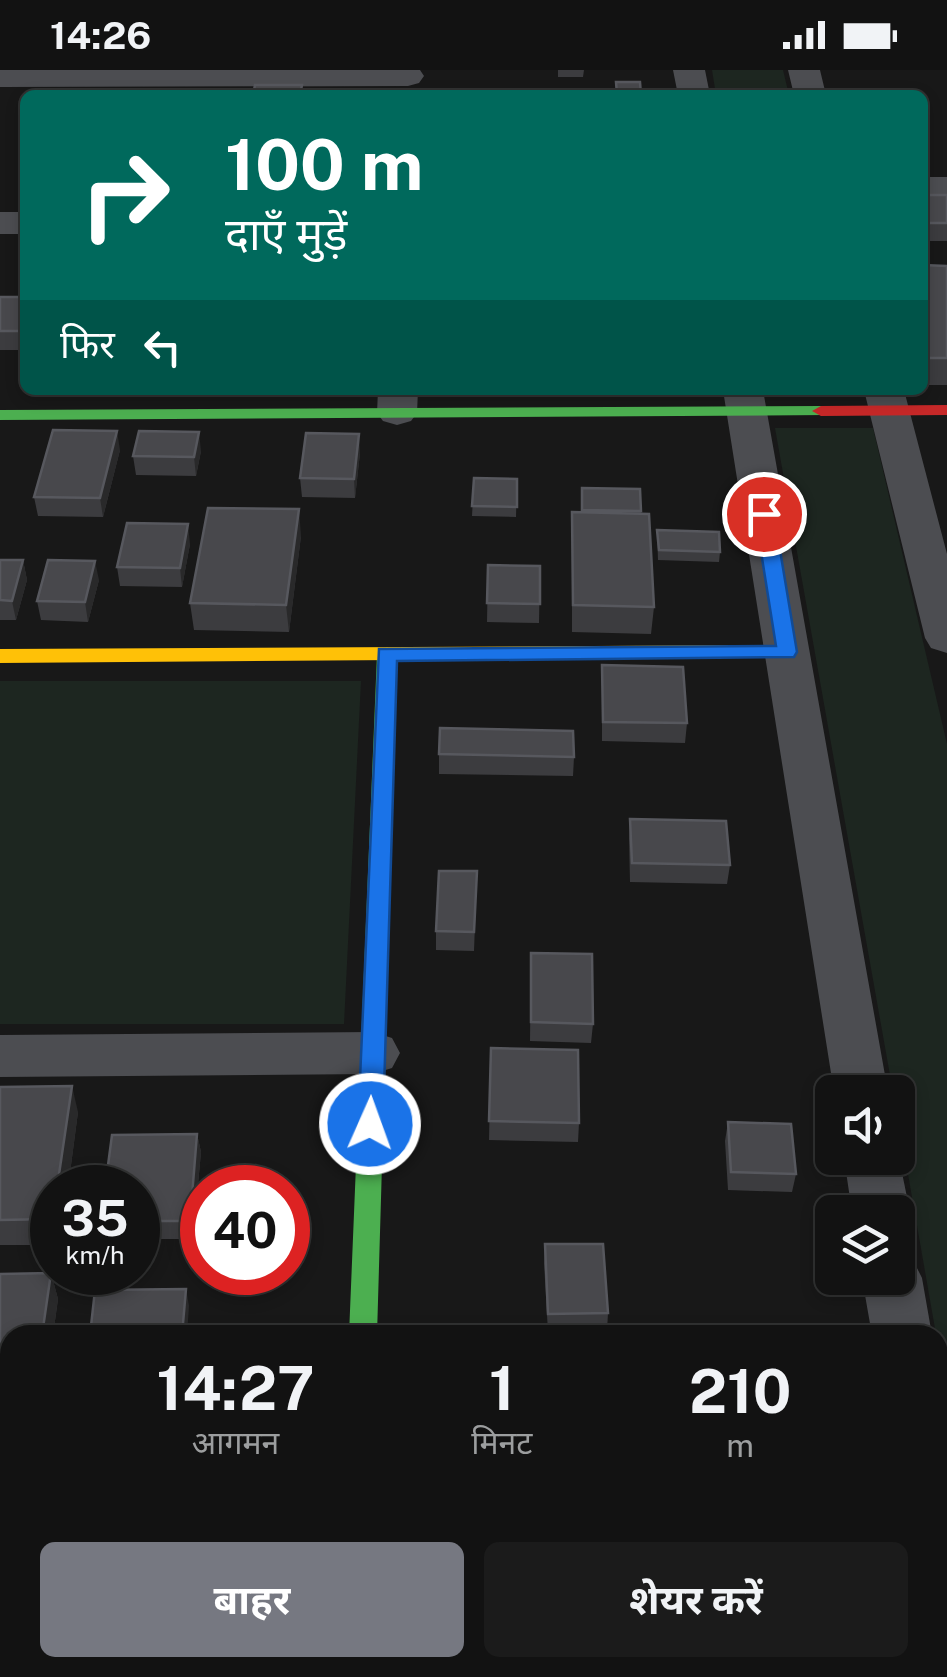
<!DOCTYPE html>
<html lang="hi">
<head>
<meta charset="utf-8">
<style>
	:root { --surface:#121212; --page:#1b1b1b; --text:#f1f3f6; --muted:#9c9e9f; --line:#313232; --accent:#767881 }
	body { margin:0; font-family:"Public Sans","Noto Sans Devanagari",sans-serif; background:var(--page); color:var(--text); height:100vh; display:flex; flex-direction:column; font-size:38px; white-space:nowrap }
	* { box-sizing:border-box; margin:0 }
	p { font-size:32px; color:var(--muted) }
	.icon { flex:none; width:55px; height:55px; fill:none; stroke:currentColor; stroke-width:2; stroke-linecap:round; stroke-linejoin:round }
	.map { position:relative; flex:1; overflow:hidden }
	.side { position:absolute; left:0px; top:1255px; width:948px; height:352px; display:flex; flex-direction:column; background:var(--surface); border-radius:30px 30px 0 0; box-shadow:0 5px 15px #0003,0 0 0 2px var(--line) }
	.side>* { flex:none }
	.guide { position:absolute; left:20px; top:20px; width:908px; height:305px; border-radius:15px; box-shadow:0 5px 15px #0003,0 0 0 2px var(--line); background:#00695c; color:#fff; overflow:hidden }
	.controls { position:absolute; left:815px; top:1005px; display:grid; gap:20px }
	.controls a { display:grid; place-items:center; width:100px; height:100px; border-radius:15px; background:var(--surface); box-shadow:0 5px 15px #0003,0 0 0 2px var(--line); font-size:50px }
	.speed { position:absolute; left:30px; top:1095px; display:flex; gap:20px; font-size:50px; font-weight:700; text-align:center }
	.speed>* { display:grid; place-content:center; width:130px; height:130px; border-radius:50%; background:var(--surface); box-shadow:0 5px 15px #0003,0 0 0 2px var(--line); line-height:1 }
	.speed small { font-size:25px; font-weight:400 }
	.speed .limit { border:15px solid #d22; background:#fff; color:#111 }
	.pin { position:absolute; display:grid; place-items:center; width:85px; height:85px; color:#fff; margin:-42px; border:5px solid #fff; border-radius:50%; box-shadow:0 2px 10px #0007 }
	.me { position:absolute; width:110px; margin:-55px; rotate:2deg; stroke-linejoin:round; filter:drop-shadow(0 0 8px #0008) }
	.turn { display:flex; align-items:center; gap:35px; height:210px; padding:0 40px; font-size:45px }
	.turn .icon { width:130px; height:130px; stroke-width:2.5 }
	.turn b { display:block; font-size:70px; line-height:85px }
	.then { display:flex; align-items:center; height:95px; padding:0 40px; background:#0003; gap:20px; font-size:38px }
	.eta { display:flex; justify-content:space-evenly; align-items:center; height:170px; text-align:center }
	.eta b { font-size:60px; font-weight:700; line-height:70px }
	.action { display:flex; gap:20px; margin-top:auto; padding:20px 40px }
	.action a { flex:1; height:115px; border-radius:15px; background:var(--accent); color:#fff; font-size:40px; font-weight:700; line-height:115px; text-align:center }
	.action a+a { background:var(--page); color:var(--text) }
	.status { display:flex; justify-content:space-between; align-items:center; height:70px; padding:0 50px; background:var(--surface); direction:ltr }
	.status svg { height:28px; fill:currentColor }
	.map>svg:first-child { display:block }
	.green { fill:#1d2620 }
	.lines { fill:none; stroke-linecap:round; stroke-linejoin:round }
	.street { fill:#4c4d51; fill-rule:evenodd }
	.fast { fill:#4caf50; fill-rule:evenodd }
	.slow { fill:#ffc107; fill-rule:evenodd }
	.jam { fill:#c62828; fill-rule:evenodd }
	.wall { fill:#3c3c3f }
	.shaded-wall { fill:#29292a }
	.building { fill:#48484c; stroke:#57585e; stroke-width:2.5 }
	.route { fill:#1a73e8; stroke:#114b97; stroke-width:2.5 }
</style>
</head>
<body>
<div class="status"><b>14:26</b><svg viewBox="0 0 49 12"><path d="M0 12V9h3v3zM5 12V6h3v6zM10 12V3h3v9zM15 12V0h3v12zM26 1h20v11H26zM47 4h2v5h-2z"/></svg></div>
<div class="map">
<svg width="947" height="1607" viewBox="0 0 947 1607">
	<rect width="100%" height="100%" fill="#181818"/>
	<!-- green -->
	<path class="green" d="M712,0H783L789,25H716Z
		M775,358H873L947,674V1327L898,1047V1022H893Z
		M0,611H361L344,954H0Z
		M938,1502H947V1607H0V1510H10V1598H938Z"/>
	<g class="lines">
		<!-- street -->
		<path class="street" d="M0,0H420L424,6L419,13L408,16L0,17Z
			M673,0H705L710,25H678Z
			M788,0H820L826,25H794Z
			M922,107H947V127H922Z
			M0,142H25V164H0Z
			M378,320H418L417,343L411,351L397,355L383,351L377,343Z
			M723,320H763L888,1022H834Z
			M864,320H904L947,484V583L931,578L925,568Z
			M373,962L392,968L400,983L392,998L373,1004L0,1007V965Z
			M898,1083L910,1142L898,1161V1142H852L844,1088H898Z
			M898,1184L913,1190L922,1208L932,1265H872L862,1208H898Z
			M947,1421V1483L938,1484V1423Z
			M0,1430H10V1492H0Z"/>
		<!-- fast -->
		<path class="fast" d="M821,336L827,337V345L0,350V340Z
			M387,577L397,584L377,1265H349L377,584Z"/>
		<!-- slow -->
		<path class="slow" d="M787,575L794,577L797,582L794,587L0,593V579Z"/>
		<!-- jam -->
		<path class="jam" d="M947,335V345L821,346L812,341L821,336Z"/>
	</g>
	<!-- wall -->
	<path class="wall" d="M558,0H584L583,7H558Z
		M922,125H947V171H922Z
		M922,195L947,196V315H922Z
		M0,227H25L23,280H0Z
		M120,380L103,447L38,446L34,427Z
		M201,381L196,406L136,405L133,386Z
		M360,383L355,428L302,427L300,408Z
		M474,408L517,409L516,447L472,446Z
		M582,418L640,419L641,444L654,537L651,564L572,562V442L582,443Z
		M657,460L720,482L719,492L658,490Z
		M301,466L289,562L194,560L190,533Z
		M190,474L182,517L120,516L117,497Z
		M0,490H23L27,510L16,550H0Z
		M488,495L540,496L539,553L487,552Z
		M99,510L88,552L41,550L37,531Z
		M602,595L687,653L685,673L602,671Z
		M439,684L574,687L573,706L439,704Z
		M630,749L730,795L727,814L630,812L629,768Z
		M477,801L474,881L436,880V861Z
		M531,883L593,954L591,973L530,971Z
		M491,978L579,1053L578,1072L489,1070Z
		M0,1017L78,1042L68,1118H52V1175H0Z
		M728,1052L796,1104L792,1122L728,1120L725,1071Z
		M197,1064L201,1082L193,1169H138V1118Z
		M545,1174L608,1243L607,1261L548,1262L544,1193Z
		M51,1203L58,1229L53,1265H10V1378H0V1204Z"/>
	<!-- shaded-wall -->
	<path class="shaded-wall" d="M25,243V272L23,280L19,261Z
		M117,361L120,380L103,447L100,428Z
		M199,362L201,381L196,406L194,387Z
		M359,364L360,383L355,428L354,409Z
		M299,439L301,466L289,562L286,535Z
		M188,454L190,474L182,517L180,498Z
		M23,490L27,510L16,550L12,531Z
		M95,491L99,510L88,552L85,532Z
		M72,1016L78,1042L68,1118H57Z
		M197,1064L201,1082L193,1169L190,1151Z
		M51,1203L58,1229L53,1265H42Z
		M186,1219L189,1236L187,1265H182Z"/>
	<!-- building -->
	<path class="building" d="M616,12H640L641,25H617Z
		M255,15H302L300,25H253Z
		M922,125H947V153H922Z
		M922,195L947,196V288H922Z
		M0,227H25V243L19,261H0Z
		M53,360L117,361L100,428L34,427Z
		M139,361L199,362L194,387L133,386Z
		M306,363L359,364L354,409L300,408Z
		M474,408L517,409V437L472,436Z
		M582,418L640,419L641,441L582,440Z
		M208,438L299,439L286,535L190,533Z
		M572,442L649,444L654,537L573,535Z
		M127,453L188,454L180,498L117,497Z
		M657,460L719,462L720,482L659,480Z
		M0,490H23L12,531L0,530Z
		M48,490L95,491L85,532L37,531Z
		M488,495L540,496V534L487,533Z
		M602,595L683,597L687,653L603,652Z
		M440,658L573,661L574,687L439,684Z
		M630,749L726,751L730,795L632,793Z
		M439,801H477L474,862L436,861Z
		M531,883L592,884L593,954L531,952Z
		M491,978L578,980L579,1053L489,1051Z
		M72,1016L57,1118H52V1149L0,1150V1017Z
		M728,1052L791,1054L796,1104L731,1102Z
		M197,1064L190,1151H138V1118H105L112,1065Z
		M545,1174H603L608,1243L548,1244Z
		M51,1203L42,1265H10V1353L0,1354V1204Z
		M186,1219L182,1265H90L95,1220Z
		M816,1259L817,1265H729V1260Z"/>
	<!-- route -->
	<path class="route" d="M764,439L774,444L797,582L794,587L397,591L383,1054L379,1061L370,1064L362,1061L358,1054L379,579L776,576L755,444Z"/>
</svg>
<div class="controls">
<a><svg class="icon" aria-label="sound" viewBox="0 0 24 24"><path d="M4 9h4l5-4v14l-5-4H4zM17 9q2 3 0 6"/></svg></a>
<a><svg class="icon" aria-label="layers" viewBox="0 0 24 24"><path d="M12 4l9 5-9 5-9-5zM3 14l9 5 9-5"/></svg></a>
</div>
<div class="speed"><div>35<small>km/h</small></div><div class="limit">40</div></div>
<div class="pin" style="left:764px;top:444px;background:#d93025"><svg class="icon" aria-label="arrive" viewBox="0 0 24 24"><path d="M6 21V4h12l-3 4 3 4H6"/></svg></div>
<svg class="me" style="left:370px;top:1054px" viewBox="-20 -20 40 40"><circle r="17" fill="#1a73e8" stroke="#fff" stroke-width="3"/><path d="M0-11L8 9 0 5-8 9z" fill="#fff"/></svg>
<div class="guide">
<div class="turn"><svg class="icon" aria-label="right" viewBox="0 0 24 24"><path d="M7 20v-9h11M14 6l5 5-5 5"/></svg><div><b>100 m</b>दाएँ मुड़ें</div></div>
<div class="then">फिर<svg class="icon" aria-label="left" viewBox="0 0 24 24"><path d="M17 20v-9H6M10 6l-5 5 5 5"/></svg></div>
</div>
<section class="side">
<div class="eta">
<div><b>14:27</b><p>आगमन</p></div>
<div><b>1</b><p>मिनट</p></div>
<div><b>210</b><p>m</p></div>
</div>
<div class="action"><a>बाहर</a><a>शेयर करें</a></div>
</section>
</div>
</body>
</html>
